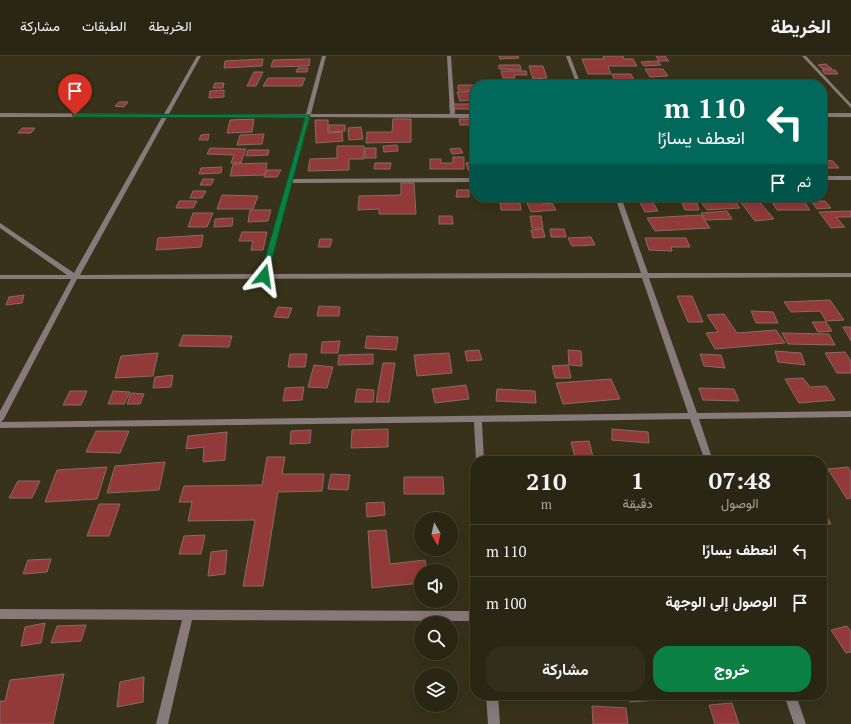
<!DOCTYPE html>
<html lang="ar">
<head>
<meta charset="utf-8">
<style>
	:root { --surface:#292613; --page:#312e1c; --text:#f1f3f6; --muted:#a5a5a0; --line:#454333; --accent:#0b8043 }
	body { margin:0; font-family:"PT Serif",Vazirmatn,serif; background:var(--page); color:var(--text); direction:rtl; height:100vh; display:flex; flex-direction:column; font-size:15px; white-space:nowrap }
	* { box-sizing:border-box; margin:0 }
	p { font-size:13px; color:var(--muted) }
	.icon { flex:none; width:22px; height:22px; fill:none; stroke:currentColor; stroke-width:2; stroke-linecap:round; stroke-linejoin:round }
	.map { position:relative; flex:1; overflow:hidden; direction:ltr }
	.panel { position:absolute; left:470px; top:400px; width:357px; height:244px; display:flex; flex-direction:column; background:var(--surface); border-radius:16px; box-shadow:0 4px 16px #0002,0 0 0 1px var(--line); direction:rtl }
	.panel>* { flex:none }
	.top-card { position:absolute; left:470px; top:24px; width:357px; height:122px; border-radius:16px; box-shadow:0 4px 16px #0002,0 0 0 1px var(--line); direction:rtl; background:#00695c; color:#fff; overflow:hidden }
	.needle { width:26px; rotate:171deg }
	.tools { position:absolute; left:414px; top:456px; display:grid; gap:8px }
	.tools a { display:grid; place-items:center; width:44px; height:44px; border-radius:50%; background:var(--surface); box-shadow:0 4px 16px #0002,0 0 0 1px var(--line); font-size:20px }
	.pin { position:absolute; display:grid; place-items:center; width:34px; height:34px; color:#fff; margin:-41px -17px; border-radius:50% 50% 50% 0; rotate:-45deg; box-shadow:0 0 4px #0007 }
	.pin .icon { rotate:45deg }
	.me { position:absolute; width:44px; margin:-22px; rotate:15deg; stroke-linejoin:round; filter:drop-shadow(0 0 3px #0008) }
	.turn { display:flex; align-items:center; gap:14px; height:84px; padding:0 16px; font-size:18px }
	.turn .icon { width:52px; height:52px; stroke-width:2.5 }
	.turn b { display:block; font-size:28px; line-height:34px }
	.then { display:flex; align-items:center; height:38px; padding:0 16px; background:#0003; gap:8px; font-size:15px }
	.eta { display:flex; justify-content:space-evenly; align-items:center; height:68px; text-align:center }
	.eta b { font-size:24px; font-weight:700; line-height:28px }
	.cta { display:flex; gap:8px; margin-top:auto; padding:8px 16px }
	.cta a { flex:1; height:46px; border-radius:16px; background:var(--accent); color:#fff; font-size:16px; font-weight:700; line-height:46px; text-align:center }
	.cta a+a { background:var(--page); color:var(--text) }
	ul { padding:0; list-style:none }
	li { display:flex; align-items:center; gap:12px; height:52px; padding:0 16px; border-top:1px solid var(--line) }
	li div { flex:1 }
	li b { display:block; font-size:15px }
	li em { font-style:normal }
	header { display:flex; align-items:center; gap:24px; box-sizing:border-box; height:56px; padding:0 20px; background:var(--surface); border-bottom:1px solid var(--line) }
	header strong { font-size:19px }
	nav { display:flex; gap:22px; margin-inline-start:auto; font-size:14px }
	.map>svg:first-child { display:block }
	.building { fill:#923a37; stroke:#8a6a67 }
	.lines { fill:none; stroke-linecap:round; stroke-linejoin:round }
	.street { fill:#88797a; fill-rule:evenodd }
	.route { fill:#0b8043; stroke:#07532c }
</style>
</head>
<body>
<header>
<strong>الخريطة</strong>
<nav><a>الخريطة</a><a>الطبقات</a><a>مشاركة</a></nav>
</header>
<div class="map">
<svg width="851" height="668" viewBox="0 0 851 668">
	<rect width="100%" height="100%" fill="#373219"/>
	<!-- building -->
	<path class="building" d="M499,0H518L519,2L500,3Z
		M603,0H623L624,3H633L637,10H608L611,18H588L582,3H604Z
		M656,0H665L669,5H659Z
		M263,3L262,10L224,12L225,5Z
		M310,3L309,10L271,11L273,4Z
		M658,5L661,9L644,10L641,6Z
		M826,8L832,13H823L818,9Z
		M499,9H520L521,14L499,13Z
		M529,10H543L547,22L533,23Z
		M298,12H308L307,16H296Z
		M645,13H663L668,20L650,21Z
		M822,14H835L838,18H825Z
		M501,15H526L527,19H514L515,22H503Z
		M254,16H263L256,30H247Z
		M612,18H631L635,26H615Z
		M268,22H305L302,30H263Z
		M656,25L659,29H638L636,26Z
		M215,27H224L223,32H213Z
		M458,29H477H475V34H458Z
		M224,34V41L209,42L210,35Z
		M475,35V44L460,45L457,36Z
		M119,46H128L124,51L115,50Z
		M450,48H471V53H450Z
		M254,63L252,76L227,77L230,64Z
		M393,63H411V86L366,87L367,76H392Z
		M459,63H470V69H460Z
		M315,64H328V77L342,76L343,85L316,87Z
		M329,69H345V75L329,76Z
		M361,71L363,83L349,84L348,72Z
		M22,72H35L31,77H18Z
		M209,78L208,84H199L201,79Z
		M264,78L262,88L237,89L240,79Z
		M397,89L398,95L384,96L383,90Z
		M337,90H364V103H349V114L308,115L310,103L337,102Z
		M210,92L246,93L241,107H231L234,99L207,98Z
		M365,92H376V102H365Z
		M460,92L463,97L452,98L450,93Z
		M248,94H269L268,99L246,100Z
		M453,101H464V113H430V103H441V107H453Z
		M823,104L833,105L839,112H828Z
		M475,106V114H468L466,107Z
		M267,107L265,119L230,120L233,108Z
		M375,107H391L390,113H374Z
		M222,111L221,117L199,118L201,112Z
		M267,114H281L277,121H264Z
		M203,123H214L211,129H200Z
		M401,127H414L416,158H379V153L358,154L359,140L401,139Z
		M457,134H469V141H456Z
		M193,135H206L202,142H190Z
		M222,139L258,140L253,153H217Z
		M524,141H539L543,148L552,147L556,154L531,156Z
		M552,141H565L567,146H554Z
		M568,141H581L582,144H569Z
		M769,141H801L810,154H777Z
		M757,143L774,163L755,165L739,144Z
		M734,144L740,152L707,154L701,146Z
		M179,145H197L193,152H176Z
		M639,145H652L658,155L645,156Z
		M811,145H825L831,152L817,153Z
		M500,147H520L521,154H501Z
		M682,147H697L699,154H685Z
		M250,154H271L268,165L248,166Z
		M727,155L732,163L706,164L701,157Z
		M851,155V161H836L845,171L831,172L819,156Z
		M193,157H213L207,171H188Z
		M701,159L710,172L655,175L647,162Z
		M439,160H452L453,168H439Z
		M530,160H541L543,172H532Z
		M233,162L232,170L214,171L215,163Z
		M543,173L545,181L533,182L531,174Z
		M550,173H564L566,181H551Z
		M242,176H267L263,194H251L253,185H239Z
		M203,179L201,191L156,194L158,182Z
		M591,181L595,189L572,190L568,182Z
		M645,182H686L690,191H671L672,195L649,194Z
		M320,183H332L330,191H318Z
		M24,239L22,247L6,249L9,241Z
		M677,240H692L703,266H688Z
		M830,244L844,264L826,265L820,255L791,256L784,246Z
		M319,250L340,251L339,260H317Z
		M278,251L292,252L288,262L274,261Z
		M751,255L773,256L778,267H756Z
		M724,258L737,277L776,274L785,287L715,293L706,277L718,276L707,259Z
		M812,266H826L832,275L818,276Z
		M843,271H851V285Z
		M782,277L829,278L835,289L788,288Z
		M183,279L232,280L229,291L179,290Z
		M367,280L398,281L396,294L365,292Z
		M340,285L338,297H321L322,286Z
		M479,294L482,304L467,305L465,295Z
		M568,294L581,295L582,310L569,309Z
		M775,295L801,297L805,309L778,306Z
		M845,296L851,305V317H837L825,297Z
		M158,297L153,320L115,322L121,300Z
		M449,297L452,317L417,320L414,299Z
		M290,298H307L305,311H288Z
		M373,298V308L338,309L339,299Z
		M700,298L721,299L725,312L704,310Z
		M383,307H395L389,346H376Z
		M314,309L333,311L327,332L308,331Z
		M568,309L571,322H555L552,310Z
		M173,319L171,331L153,332L155,321Z
		M803,322L810,331L826,330L835,344L799,347L785,323Z
		M611,323L620,343L563,348L556,327Z
		M466,329L469,343L435,347L432,333Z
		M304,331L302,344L283,345L285,332Z
		M699,332L734,333L739,345L703,344Z
		M357,333L374,334L373,346H355Z
		M497,333L535,335L536,347L496,345Z
		M70,335H87L81,349H63Z
		M113,335L130,336L124,348H108Z
		M131,337L144,338L140,348H127Z
		M388,373V391L351,392L352,374Z
		M612,373L648,376L649,387L612,384Z
		M311,374L310,387L290,388L291,375Z
		M96,375H129L120,397L86,396Z
		M227,376L225,404L203,406L204,391L186,393L188,380Z
		M589,385L594,405H576L571,386Z
		M267,401H285L282,418H324L322,435L278,436L263,530H243L255,464L188,465L192,446H179L184,430L262,429Z
		M165,406L159,434L107,437L115,410Z
		M107,411L97,443L45,446L57,414Z
		M848,411L851,416V442L847,443L828,413Z
		M331,418L350,419L348,434L328,433Z
		M404,421H443L444,438H404Z
		M18,425H40L32,442H9Z
		M384,446L385,459L367,461L366,447Z
		M99,448H120L109,480H87Z
		M822,454V453L831,468L822,469Z
		M386,474L390,508L425,504L427,515H421V527L372,532L368,475Z
		M205,479L201,498H179L184,480Z
		M227,494L225,518L208,520L211,496Z
		M51,503L47,516L23,518L28,504Z
		M45,567L41,587L21,590L25,571Z
		M86,569L81,585L51,587L57,570Z
		M847,570L851,576V596L846,597L831,574Z
		M64,618L53,668H0V645H5L10,624Z
		M144,621L143,646L117,651L120,626Z
		M525,639H571L572,641L525,642Z
		M628,639H726L630,646Z
		M732,647L739,668H715L709,649Z
		M592,650L626,652L628,668H593Z"/>
	<g class="lines">
		<!-- street -->
		<path class="street" d="M197,0H201L169,58H306L322,0H326L311,58H450L447,0H451L455,58H475V62L310,61L293,123L475,122V126L292,127L268,218L641,217L615,141H621L648,217H851V221L649,222L697,357L851,355V361L699,363L713,405H705L690,363L482,366L484,405H476L474,366L0,372V355L71,223H0V219H67L0,172V167L74,217L162,61H0V57L164,58ZM167,61H305L261,218L80,219ZM642,222L688,357L1,366L4,363L77,223Z
			M566,0H570L581,29H577Z
			M802,0H806L851,48V52Z
			M822,57H851V61H822Z
			M822,120H851V124H822Z
			M0,553L475,555V565L192,564L168,668H156L182,564L0,563Z
			M486,639H498L500,668H488Z
			M784,639H796L806,668H794Z"/>
	</g>
	<!-- route -->
	<path class="route" d="M73,58L310,59L267,222H261L260,220L305,62L75,61L72,59Z"/>
</svg>
<div class="tools">
<a><svg class="needle" viewBox="-14 -14 28 28"><path d="M0-13l5 13h-10z" fill="#e53935"/><path d="M0 13l5-13h-10z" fill="#a5a5a0"/></svg></a>
<a><svg class="icon" aria-label="sound" viewBox="0 0 24 24"><path d="M4 9h4l5-4v14l-5-4H4zM17 9q2 3 0 6"/></svg></a>
<a><svg class="icon" aria-label="search" viewBox="0 0 24 24"><circle cx="10" cy="10" r="6"/><path d="M15 15l6 6"/></svg></a>
<a><svg class="icon" aria-label="layers" viewBox="0 0 24 24"><path d="M12 4l9 5-9 5-9-5zM3 14l9 5 9-5"/></svg></a>
</div>
<div class="pin" style="left:75px;top:59px;background:#d93025"><svg class="icon" aria-label="arrive" viewBox="0 0 24 24"><path d="M6 21V4h12l-3 4 3 4H6"/></svg></div>
<svg class="me" style="left:264px;top:220px" viewBox="-20 -20 40 40"><path d="M0-17L14 15 0 8-14 15z" fill="#0b8043" stroke="#fff" stroke-width="4"/></svg>
<div class="top-card">
<div class="turn"><svg class="icon" aria-label="left" viewBox="0 0 24 24"><path d="M17 20v-9H6M10 6l-5 5 5 5"/></svg><div><b>110 m</b>انعطف يسارًا</div></div>
<div class="then">ثم<svg class="icon" aria-label="arrive" viewBox="0 0 24 24"><path d="M6 21V4h12l-3 4 3 4H6"/></svg></div>
</div>
<section class="panel">
<div class="eta">
<div><b>07:48</b><p>الوصول</p></div>
<div><b>1</b><p>دقيقة</p></div>
<div><b>210</b><p>m</p></div>
</div>
<ul>
<li><svg class="icon" aria-label="left" viewBox="0 0 24 24"><path d="M17 20v-9H6M10 6l-5 5 5 5"/></svg><div><b>انعطف يسارًا</b></div><em>110 m</em></li>
<li><svg class="icon" aria-label="arrive" viewBox="0 0 24 24"><path d="M6 21V4h12l-3 4 3 4H6"/></svg><div><b>الوصول إلى الوجهة</b></div><em>100 m</em></li>
</ul>
<div class="cta"><a>خروج</a><a>مشاركة</a></div>
</section>
</div>
</body>
</html>
